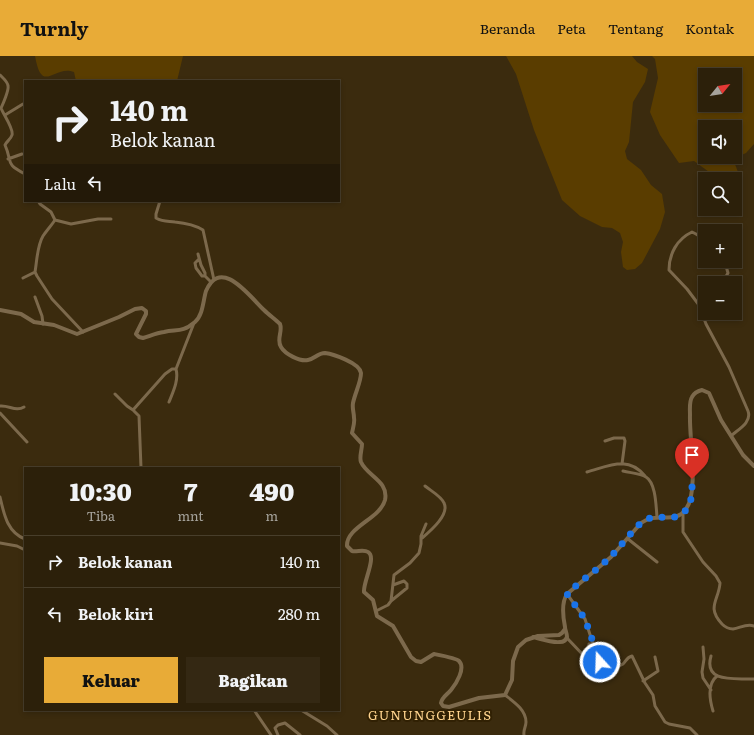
<!DOCTYPE html>
<html lang="id">
<head>
<meta charset="utf-8">
<style>
	:root { --surface:#2c200a; --page:#342813; --text:#f1f3f6; --muted:#a6a39c; --line:#483e2b; --accent:#e8ab37 }
	body { margin:0; font-family:Literata,serif; background:var(--page); color:var(--text); height:100vh; display:flex; flex-direction:column; font-size:15px; white-space:nowrap }
	* { box-sizing:border-box; margin:0 }
	p { font-size:13px; color:var(--muted) }
	.icon { flex:none; width:22px; height:22px; fill:none; stroke:currentColor; stroke-width:2; stroke-linecap:round; stroke-linejoin:round }
	.map { position:relative; flex:1; overflow:hidden }
	.details { position:absolute; left:24px; top:411px; width:316px; height:244px; display:flex; flex-direction:column; background:var(--surface); border-radius:0px; box-shadow:0 2px 6px #0003,0 0 0 1px var(--line) }
	.details>* { flex:none }
	.hud { position:absolute; left:24px; top:24px; width:316px; height:122px; border-radius:0px; box-shadow:0 2px 6px #0003,0 0 0 1px var(--line); background:#2c200a; color:var(--text); overflow:hidden }
	.needle { width:26px; rotate:60deg }
	.controls { position:absolute; left:698px; top:12px; display:grid; gap:8px }
	.controls a { display:grid; place-items:center; width:44px; height:44px; border-radius:0px; background:var(--surface); box-shadow:0 2px 6px #0003,0 0 0 1px var(--line); font-size:20px }
	.pin { position:absolute; display:grid; place-items:center; width:34px; height:34px; color:#fff; margin:-41px -17px; border-radius:50% 50% 50% 0; rotate:-45deg; box-shadow:0 0 4px #0007 }
	.pin .icon { rotate:45deg }
	.me { position:absolute; width:44px; margin:-22px; rotate:340deg; stroke-linejoin:round; filter:drop-shadow(0 0 3px #0008) }
	.turn { display:flex; align-items:center; gap:14px; height:84px; padding:0 20px; font-size:18px }
	.turn .icon { width:52px; height:52px; stroke-width:2.5 }
	.turn b { display:block; font-size:28px; line-height:34px }
	.then { display:flex; align-items:center; height:38px; padding:0 20px; background:#0003; gap:8px; font-size:15px }
	.eta { display:flex; justify-content:space-evenly; align-items:center; height:68px; text-align:center }
	.eta b { font-size:24px; font-weight:800; line-height:28px }
	.button { display:flex; gap:8px; margin-top:auto; padding:8px 20px }
	.button a { flex:1; height:46px; border-radius:0px; background:var(--accent); color:#111; font-size:16px; font-weight:800; line-height:46px; text-align:center }
	.button a+a { background:var(--page); color:var(--text) }
	ul { padding:0; list-style:none }
	li { display:flex; align-items:center; gap:12px; height:52px; padding:0 20px; border-top:1px solid var(--line) }
	li div { flex:1 }
	li b { display:block; font-size:15px }
	li em { font-style:normal }
	header { display:flex; align-items:center; gap:24px; box-sizing:border-box; height:56px; padding:0 20px; background:var(--accent); color:#111 }
	header strong { font-size:19px }
	nav { display:flex; gap:22px; margin-inline-start:auto; font-size:14px }
	.map>svg:first-child { display:block }
	.green { fill:#5a3d00; fill-rule:evenodd }
	.lines { fill:none; stroke-linecap:round; stroke-linejoin:round }
	.minor { stroke:#7c694c; stroke-width:3 }
	.secondary { stroke:#7c694c; stroke-width:4 }
	.route { stroke:#1a73e8; stroke-width:7; stroke-dasharray:0 12.6 }
	.labels { text-anchor:middle; stroke-width:4; stroke-linejoin:round; paint-order:stroke }
	.quarter-label { font-size:13px; letter-spacing:1px; fill:#fed38d; stroke:#312104 }
</style>
</head>
<body>
<header>
<strong>Turnly</strong>
<nav><a>Beranda</a><a>Peta</a><a>Tentang</a><a>Kontak</a></nav>
</header>
<div class="map">
<svg width="754" height="679" viewBox="0 0 754 679">
	<rect width="100%" height="100%" fill="#3b2b0e"/>
	<!-- green -->
	<path class="green" d="M35,0H183L177,25H76L74,16C54,8 42,40 35,0Z
		M506,0H632L637,6L648,13L645,26L633,46L629,86L625,95L627,103L641,114L651,129L662,138L665,156L660,173L642,207L635,213L627,214L623,211L621,196L623,186L620,177L612,172L602,171L580,160L562,144L534,74L516,18Z
		M652,0H754V88L746,97L733,103L738,116L716,121L694,105L679,107L660,79L650,56L658,22L655,3ZM705,19H735V49H705ZM705,71H735V101H705Z"/>
	<g class="lines">
		<!-- minor -->
		<path class="minor" d="M0,19C3,22 8,26 8,30C9,34 3,48 1,52C3,58 14,73 12,79C11,83 6,86 5,89C13,107 4,107 25,118
			M5,59L23,48
			M8,103L22,98
			M38,145L40,148L51,156L55,164C51,170 47,174 43,180C37,190 37,205 35,216L37,220L52,243L83,276
			M160,145L156,158V162C163,166 168,165 175,166C185,167 195,169 203,174L214,224
			M55,164L71,168L98,163H111
			M705,184L696,178L692,176C677,183 669,198 669,214L687,233L699,249L706,268L729,311L748,355C752,366 739,373 732,379
			M198,198L201,209L205,217V220L211,226
			M199,203L195,207L196,212L202,220H205
			M23,222L35,216
			M722,227L728,217L726,210L724,205
			M35,241L42,260L43,268
			M699,249L705,243
			M115,338L127,350L133,354L165,318L172,313H176
			M169,346C173,336 179,324 176,313L194,267
			M0,350C9,349 16,356 24,351
			M133,354L139,360L141,412
			M0,357L27,386
			M605,385L614,382H624L625,385L622,408
			M623,415C630,417 640,417 646,421C656,427 656,451 657,461
			M587,416C609,410 628,399 645,420
			M0,441C4,458 7,476 25,483
			M683,457V476L703,506L716,520L720,527C719,544 706,551 722,568C725,571 728,573 733,573C740,572 747,567 754,570
			M421,483C429,476 450,459 444,447C441,440 431,435 425,430
			M628,483L657,506
			M0,487L17,490L25,494
			M567,538L585,563L593,588
			M391,545L407,532V528L404,525L393,529
			M376,555L388,549L391,545L394,519L410,507L419,497L421,488V480L426,468
			M567,582L585,601L588,599L589,588H593C599,598 598,614 614,611C617,611 620,610 623,608C626,605 627,601 632,600L645,627L653,639L655,650L665,666L669,668L690,672L697,679
			M703,591L704,603L702,616L703,622L711,634
			M711,600C703,628 736,622 754,623
			M643,625L658,615L655,601
			M505,639C514,646 526,654 526,666C526,671 523,674 524,679
			M87,654H99
			M254,654L271,679
			M301,654L327,670L337,679
			M713,655C710,645 707,628 717,620
			M278,679L275,672L278,669L285,667L300,679"/>
		<!-- secondary -->
		<path class="secondary" d="M0,254L21,258L34,266L54,269L77,278L119,261L135,253L142,252L146,255V258L136,278L139,281L143,282C150,280 156,277 164,276C177,273 182,277 195,266C203,259 203,245 206,235C221,200 250,241 264,254C269,259 275,263 280,268C283,276 276,283 281,291C285,298 300,306 308,304C314,303 318,297 325,297C333,298 360,307 361,317C361,326 355,337 353,347C352,353 354,356 354,362C355,366 353,372 352,377L362,388C362,394 359,401 361,406C367,420 389,425 385,444C380,463 346,471 347,490L352,495C357,496 364,493 368,496C377,501 363,526 364,536L373,544L377,560L393,570L411,601L416,605L421,606L434,598C439,599 456,602 459,605C466,612 456,628 451,634C447,639 442,641 441,647L443,650L449,651L479,642L505,639L512,624L513,605L518,591L526,584L538,580L559,579L562,577L565,573
			M533,581C541,583 552,587 560,586C564,586 566,584 567,581C567,577 565,574 565,571C563,561 561,547 567,538L611,501L641,467C657,455 675,469 686,453C699,436 689,381 690,359C690,353 689,346 692,341C694,337 698,335 702,334L709,337L721,364L743,399L754,410"/>
	</g>
	<g class="lines">
		<!-- route -->
		<path class="route" d="M600,606L585,563L567,538C581,524 598,514 611,500C621,491 636,468 647,463C659,458 673,466 683,457C693,448 692,436 692,423"/>
	</g>
	<g class="labels">
		<!-- quarter labels -->
		<g class="quarter-label">
			<text x="430" y="664">GUNUNGGEULIS</text>
		</g>
	</g>
</svg>
<div class="controls">
<a><svg class="needle" viewBox="-14 -14 28 28"><path d="M0-13l5 13h-10z" fill="#e53935"/><path d="M0 13l5-13h-10z" fill="#a6a39c"/></svg></a>
<a><svg class="icon" aria-label="sound" viewBox="0 0 24 24"><path d="M4 9h4l5-4v14l-5-4H4zM17 9q2 3 0 6"/></svg></a>
<a><svg class="icon" aria-label="search" viewBox="0 0 24 24"><circle cx="10" cy="10" r="6"/><path d="M15 15l6 6"/></svg></a>
<a>+</a>
<a>−</a>
</div>
<div class="pin" style="left:692px;top:423px;background:#d93025"><svg class="icon" aria-label="arrive" viewBox="0 0 24 24"><path d="M6 21V4h12l-3 4 3 4H6"/></svg></div>
<svg class="me" style="left:600px;top:606px" viewBox="-20 -20 40 40"><circle r="17" fill="#1a73e8" stroke="#fff" stroke-width="3"/><path d="M0-11L8 9 0 5-8 9z" fill="#fff"/></svg>
<div class="hud">
<div class="turn"><svg class="icon" aria-label="right" viewBox="0 0 24 24"><path d="M7 20v-9h11M14 6l5 5-5 5"/></svg><div><b>140 m</b>Belok kanan</div></div>
<div class="then">Lalu<svg class="icon" aria-label="left" viewBox="0 0 24 24"><path d="M17 20v-9H6M10 6l-5 5 5 5"/></svg></div>
</div>
<section class="details">
<div class="eta">
<div><b>10:30</b><p>Tiba</p></div>
<div><b>7</b><p>mnt</p></div>
<div><b>490</b><p>m</p></div>
</div>
<ul>
<li><svg class="icon" aria-label="right" viewBox="0 0 24 24"><path d="M7 20v-9h11M14 6l5 5-5 5"/></svg><div><b>Belok kanan</b></div><em>140 m</em></li>
<li><svg class="icon" aria-label="left" viewBox="0 0 24 24"><path d="M17 20v-9H6M10 6l-5 5 5 5"/></svg><div><b>Belok kiri</b></div><em>280 m</em></li>
</ul>
<div class="button"><a>Keluar</a><a>Bagikan</a></div>
</section>
</div>
</body>
</html>
